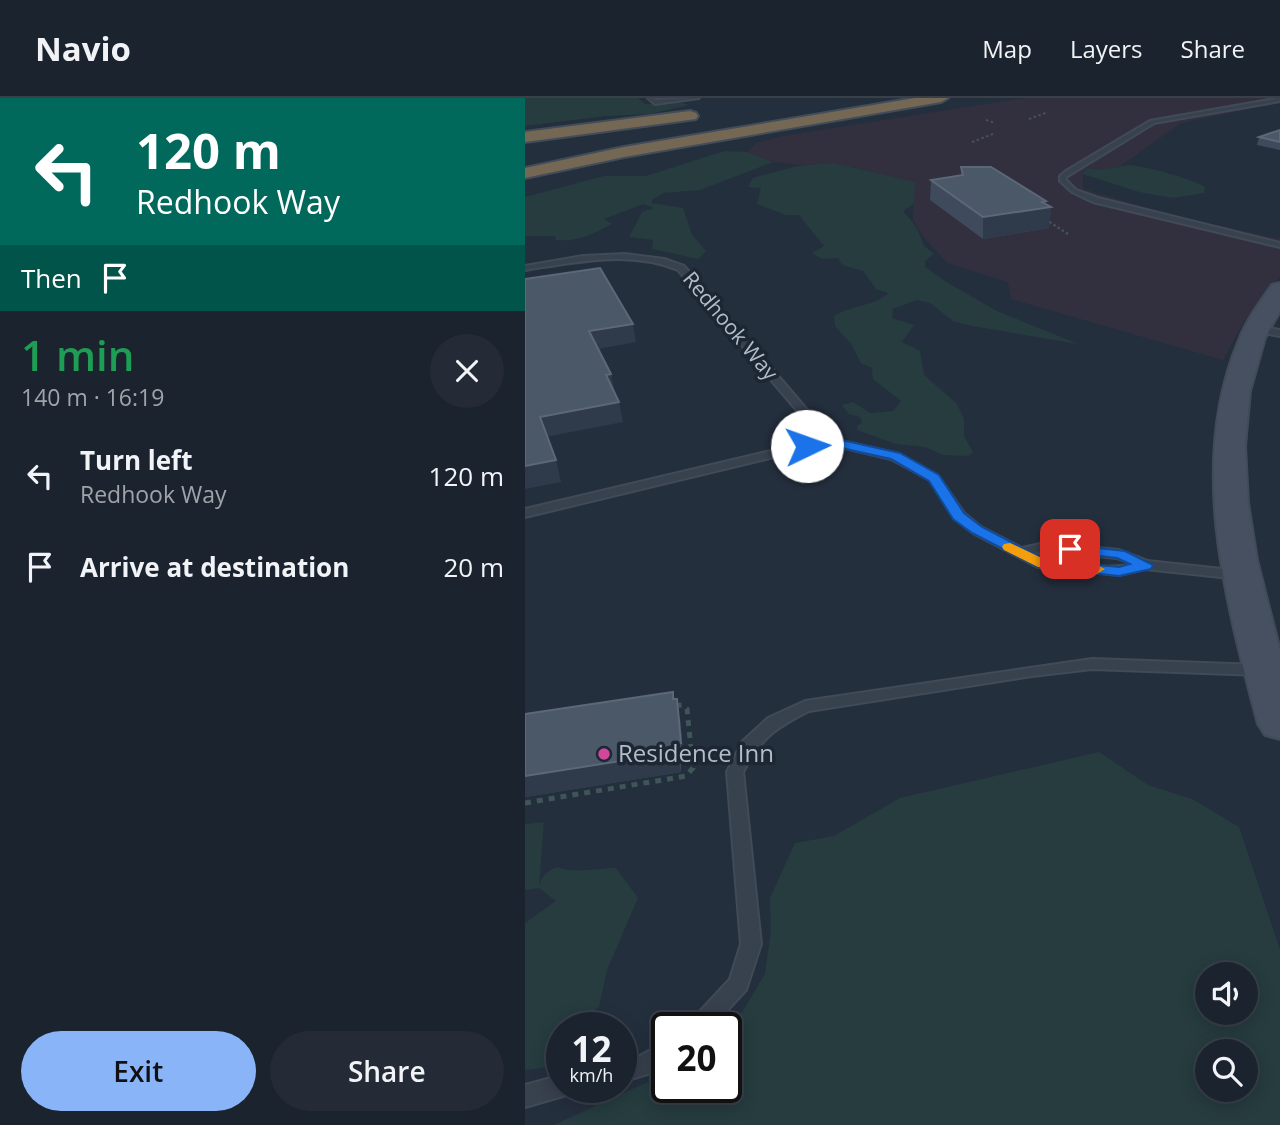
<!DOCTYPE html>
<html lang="en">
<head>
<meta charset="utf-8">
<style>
	:root { --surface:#1b232e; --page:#242b36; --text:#f1f3f6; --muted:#a0a4aa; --line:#39404a; --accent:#8ab4f8 }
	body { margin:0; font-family:"Open Sans",sans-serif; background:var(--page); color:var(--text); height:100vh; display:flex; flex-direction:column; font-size:26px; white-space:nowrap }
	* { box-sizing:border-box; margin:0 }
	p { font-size:23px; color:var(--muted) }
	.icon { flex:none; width:38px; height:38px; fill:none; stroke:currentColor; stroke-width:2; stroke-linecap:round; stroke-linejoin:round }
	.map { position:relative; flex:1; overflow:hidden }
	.details { display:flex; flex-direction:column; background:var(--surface); width:525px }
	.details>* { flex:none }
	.hud { background:#00695c; color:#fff; overflow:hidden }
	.buttons { position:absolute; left:670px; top:864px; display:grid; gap:14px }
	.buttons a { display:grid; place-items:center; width:63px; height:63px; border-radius:50%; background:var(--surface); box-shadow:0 4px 18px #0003,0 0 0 2px var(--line); font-size:35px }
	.speed { position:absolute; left:21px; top:914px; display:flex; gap:14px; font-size:35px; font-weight:700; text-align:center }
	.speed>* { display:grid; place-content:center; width:91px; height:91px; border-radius:50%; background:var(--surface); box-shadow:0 4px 18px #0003,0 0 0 2px var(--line); line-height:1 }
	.speed small { font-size:18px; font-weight:400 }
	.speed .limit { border:4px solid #111; border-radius:10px; background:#fff; color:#111 }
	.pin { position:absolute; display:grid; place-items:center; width:60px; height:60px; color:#fff; margin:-30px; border-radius:14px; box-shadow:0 4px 10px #0006 }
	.me { position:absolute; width:77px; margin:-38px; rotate:87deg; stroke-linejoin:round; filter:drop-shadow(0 0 5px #0008) }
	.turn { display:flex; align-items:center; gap:24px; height:147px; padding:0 21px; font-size:32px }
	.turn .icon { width:91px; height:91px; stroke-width:2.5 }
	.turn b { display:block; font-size:49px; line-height:60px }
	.then { display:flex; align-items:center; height:66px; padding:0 21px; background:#0003; gap:14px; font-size:26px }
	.round { display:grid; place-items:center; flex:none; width:74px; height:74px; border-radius:37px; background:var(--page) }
	.headline { display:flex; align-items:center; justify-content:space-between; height:119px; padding:0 21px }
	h1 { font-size:42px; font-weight:600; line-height:52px; color:#1e9e55 }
	.primary-button { display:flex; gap:14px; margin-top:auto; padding:14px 21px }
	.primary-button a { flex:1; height:80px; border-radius:42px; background:var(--accent); color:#111; font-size:28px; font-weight:600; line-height:80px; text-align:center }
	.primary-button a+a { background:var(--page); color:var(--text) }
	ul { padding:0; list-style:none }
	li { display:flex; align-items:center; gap:21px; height:91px; padding:0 21px }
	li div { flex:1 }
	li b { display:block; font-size:26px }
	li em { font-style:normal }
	header { display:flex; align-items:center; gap:42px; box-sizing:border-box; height:98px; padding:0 35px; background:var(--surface); border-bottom:2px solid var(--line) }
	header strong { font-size:33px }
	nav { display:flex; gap:38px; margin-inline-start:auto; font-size:24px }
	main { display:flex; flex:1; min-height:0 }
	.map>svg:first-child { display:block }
	.medical { fill:#32303f }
	.green { fill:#263c3f; fill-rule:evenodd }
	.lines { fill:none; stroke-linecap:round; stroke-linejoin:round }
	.lane-casing { stroke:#414a57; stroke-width:4 }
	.secondary-casing { stroke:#414a57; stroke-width:4 }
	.highway-casing { stroke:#434c59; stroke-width:4 }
	.path-far2 { stroke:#3f5557; stroke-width:2; stroke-dasharray:2.5 2.5; stroke-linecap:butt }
	.path-far1 { stroke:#3f5557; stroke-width:2.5; stroke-dasharray:2.5 2.5; stroke-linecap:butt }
	.path { stroke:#3f5557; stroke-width:5; stroke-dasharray:6 6; stroke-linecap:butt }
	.lane { fill:#38414e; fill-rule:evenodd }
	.secondary { fill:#465061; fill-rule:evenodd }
	.highway { fill:#746855; fill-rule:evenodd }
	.wall { fill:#3f4b5c }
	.shaded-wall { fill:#2f3b4b }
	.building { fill:#4b5868; stroke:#5c6777; stroke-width:2 }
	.route { fill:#1a73e8; stroke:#114b97; stroke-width:2 }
	.slow { fill:#f59e0b }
	.hotel-dot { fill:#d1479c; stroke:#1d2633; stroke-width:2.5 }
	.labels { text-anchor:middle; stroke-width:7; stroke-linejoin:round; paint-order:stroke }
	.far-street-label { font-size:21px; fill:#b4bcc9; stroke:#1d2633 }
	.poi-label { font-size:24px; fill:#b4bcc9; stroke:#1d2633; text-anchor:start }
</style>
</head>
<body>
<header>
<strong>Navio</strong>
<nav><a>Map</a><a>Layers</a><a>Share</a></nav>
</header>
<main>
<section class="details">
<div class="hud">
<div class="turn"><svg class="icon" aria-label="left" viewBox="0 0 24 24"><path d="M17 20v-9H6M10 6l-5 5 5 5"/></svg><div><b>120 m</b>Redhook Way</div></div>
<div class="then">Then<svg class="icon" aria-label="arrive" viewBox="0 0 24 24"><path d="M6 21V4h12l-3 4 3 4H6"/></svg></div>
</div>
<div class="headline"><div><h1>1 min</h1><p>140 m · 16:19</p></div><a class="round"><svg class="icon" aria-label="close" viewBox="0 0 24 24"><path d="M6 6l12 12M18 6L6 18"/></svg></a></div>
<ul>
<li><svg class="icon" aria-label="left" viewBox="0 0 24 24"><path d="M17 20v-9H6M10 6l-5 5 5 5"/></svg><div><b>Turn left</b><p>Redhook Way</p></div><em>120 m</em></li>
<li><svg class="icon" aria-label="arrive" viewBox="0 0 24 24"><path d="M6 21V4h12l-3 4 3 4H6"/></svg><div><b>Arrive at destination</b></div><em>20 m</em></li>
</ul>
<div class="primary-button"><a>Exit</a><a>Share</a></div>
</section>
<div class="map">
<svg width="755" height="1027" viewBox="0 0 755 1027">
	<rect width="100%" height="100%" fill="#242f3e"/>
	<!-- medical -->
	<path class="medical" d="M500,0H755V5L656,25L594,69L575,72L562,70L558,76V91L642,116L755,141V179L740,195L716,229L698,262L486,201L483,184L422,165L397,137L388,122L389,84L309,65L286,68L248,64L222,54L231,45L258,38Z"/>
	<!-- green -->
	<path class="green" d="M0,0H113L120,6L157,5L164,7L124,16L81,18L0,28Z
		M199,53L222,54L248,64L175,92L139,95L127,102V105L158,110L167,137L181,153L173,161L127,151L128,142L104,139L117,114L129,110L118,106L79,121L87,126C68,136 54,144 31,142L30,138H0V99L79,78H121Z
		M309,65L390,84L389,106L378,113C389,125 394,132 399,148L409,156L400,163V169L423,185L472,213L553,246L447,228L428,223L405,205L392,202L368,211L367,220L389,227L377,244L395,253L399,277L432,306L439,321V338L448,354L444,358L418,357L400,349L371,346L332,332V328L337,325L335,319L324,316L317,307L328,304L345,315L368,313L376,303L348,281L347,270L336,265L326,246L310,228L309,218C324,208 353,207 363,195L351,191L338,173L317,167L313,160L297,161L287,155L299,148L274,117H261L232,106L236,90L223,89L228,80L272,68Z
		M605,67C624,69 664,80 680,89L679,95L648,100L614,94L558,76L562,70L575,72Z
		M574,654L623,687L667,701L714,729L755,852V1027H29L142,975V989H201V930L217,914L240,876L246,832L245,800L270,745L309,738L375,700ZM682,877H721V915H682ZM682,954H721V992H682Z
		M19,724L14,788C17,778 21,773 33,769C44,776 76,770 91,770L113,800L82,872L74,909L47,929H37V948L27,969L0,972V825L31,803L14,790L0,792V726Z"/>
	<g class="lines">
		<defs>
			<path id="lane" d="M123,0L131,2L174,0L130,6Z
				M755,0V3L629,25L541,79V82L551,92L573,100L755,145V149L568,104L547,94L535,83V78L541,73L625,23Z
				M100,156L139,161L159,168L307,341L374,356L413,378L439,415L456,429L497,450L520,445L594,452L623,463L715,473L722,477L715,481L620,471L594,477L513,469L448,435L430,421L405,382L366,361L303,346L0,419V411L296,341L153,172C104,152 51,164 0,172V168L58,158ZM520,453L592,460L607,466C582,472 530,467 508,455Z
				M730,228L755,232V238L727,233L725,231Z
				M567,561L735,567L742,572L735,577L567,571L507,578L284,613C250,630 236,640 218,674L236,846L221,892L187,929H164L167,922L205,881L216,846L202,674L218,643L243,620L280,603Z
				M142,943V965L126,975L96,984V964L113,959Z
				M37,977V989H48L45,996L0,1009V987Z"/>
			<path id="secondary" d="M755,185V213L740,240L725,293L720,348L723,405L732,462L755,553V641L740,637L733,626C701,503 662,365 714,242C721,223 735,204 747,187Z"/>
			<path id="highway" d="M390,0H423L416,4L99,59L0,80V70L99,49Z
				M165,13L171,15L173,18L171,21L0,44V34Z"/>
		</defs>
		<!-- lane casing -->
		<use href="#lane" class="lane-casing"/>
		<!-- secondary casing -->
		<use href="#secondary" class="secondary-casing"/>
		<!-- highway casing -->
		<use href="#highway" class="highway-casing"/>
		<!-- path-far2 -->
		<path class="path-far2" d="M504,21L523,14
			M461,22L470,25
			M447,44L468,36"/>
		<!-- path-far1 -->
		<path class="path-far1" d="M520,121L543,136"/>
		<!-- path -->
		<path class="path" d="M0,705L161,678L168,670L162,611L157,607L147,608"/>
		<!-- lane -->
		<use href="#lane" class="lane"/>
		<!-- secondary -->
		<use href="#secondary" class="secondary"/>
		<!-- highway -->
		<use href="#highway" class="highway"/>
	</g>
	<!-- wall -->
	<path class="wall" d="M755,32V52L732,47L734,39Z
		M436,69L521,103V106L526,109L524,130L458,141L405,102L406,82L436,77Z
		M148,594L155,620L159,665H156V674L0,699V616Z"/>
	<!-- shaded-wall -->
	<path class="shaded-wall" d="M521,103V110L526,109L524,130L458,141V119Z
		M108,226L111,244L68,252L64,233Z
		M86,276L90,296L81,277Z
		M94,304L98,324L20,339L15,319Z
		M31,362L36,384L0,391V368Z
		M152,601L155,620L159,665L156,645Z
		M152,645L156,674L0,699V678Z"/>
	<!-- building -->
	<path class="building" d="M755,32V44L734,39Z
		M436,69H466L521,103L517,104L526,109L458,119L406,82L438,77Z
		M75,170L108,226L64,233L86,276L81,277L94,304L15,319L31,362L0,368V181Z
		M148,594V601H152L156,645H152L153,654L0,678V616Z"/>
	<!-- route -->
	<path class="route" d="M303,339L375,355L414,377L439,415L457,429L521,462L594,469L605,466L592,460L540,454L537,451L545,447L600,453L628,467L626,471L594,478L513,469L447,435L428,421L404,383L366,361L303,347L282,352L275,348Z"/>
	<!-- slow -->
	<path class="slow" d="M485,445L521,462L572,467L580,471L572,476L513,469L479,452L477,449L479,446Z"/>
	<!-- markers -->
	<circle class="hotel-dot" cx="79" cy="656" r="7"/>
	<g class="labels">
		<!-- far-street labels -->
		<g class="far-street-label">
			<text transform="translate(205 228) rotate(50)" y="7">Redhook Way</text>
		</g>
		<!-- poi labels -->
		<g class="poi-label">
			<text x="93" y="664">Residence Inn</text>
		</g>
	</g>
</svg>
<div class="buttons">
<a><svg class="icon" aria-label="sound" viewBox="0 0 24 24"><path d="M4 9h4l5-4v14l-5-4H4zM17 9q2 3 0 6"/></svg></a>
<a><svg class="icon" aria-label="search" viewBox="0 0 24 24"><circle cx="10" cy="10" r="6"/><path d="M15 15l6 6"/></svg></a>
</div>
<div class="speed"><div>12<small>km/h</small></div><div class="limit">20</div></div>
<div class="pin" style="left:545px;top:451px;background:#d93025"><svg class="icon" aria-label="arrive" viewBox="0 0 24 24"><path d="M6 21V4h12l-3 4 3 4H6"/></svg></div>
<svg class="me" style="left:282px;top:348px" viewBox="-20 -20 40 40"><circle r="19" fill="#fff"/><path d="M0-13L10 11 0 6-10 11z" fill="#1a73e8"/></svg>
</div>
</main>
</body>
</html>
